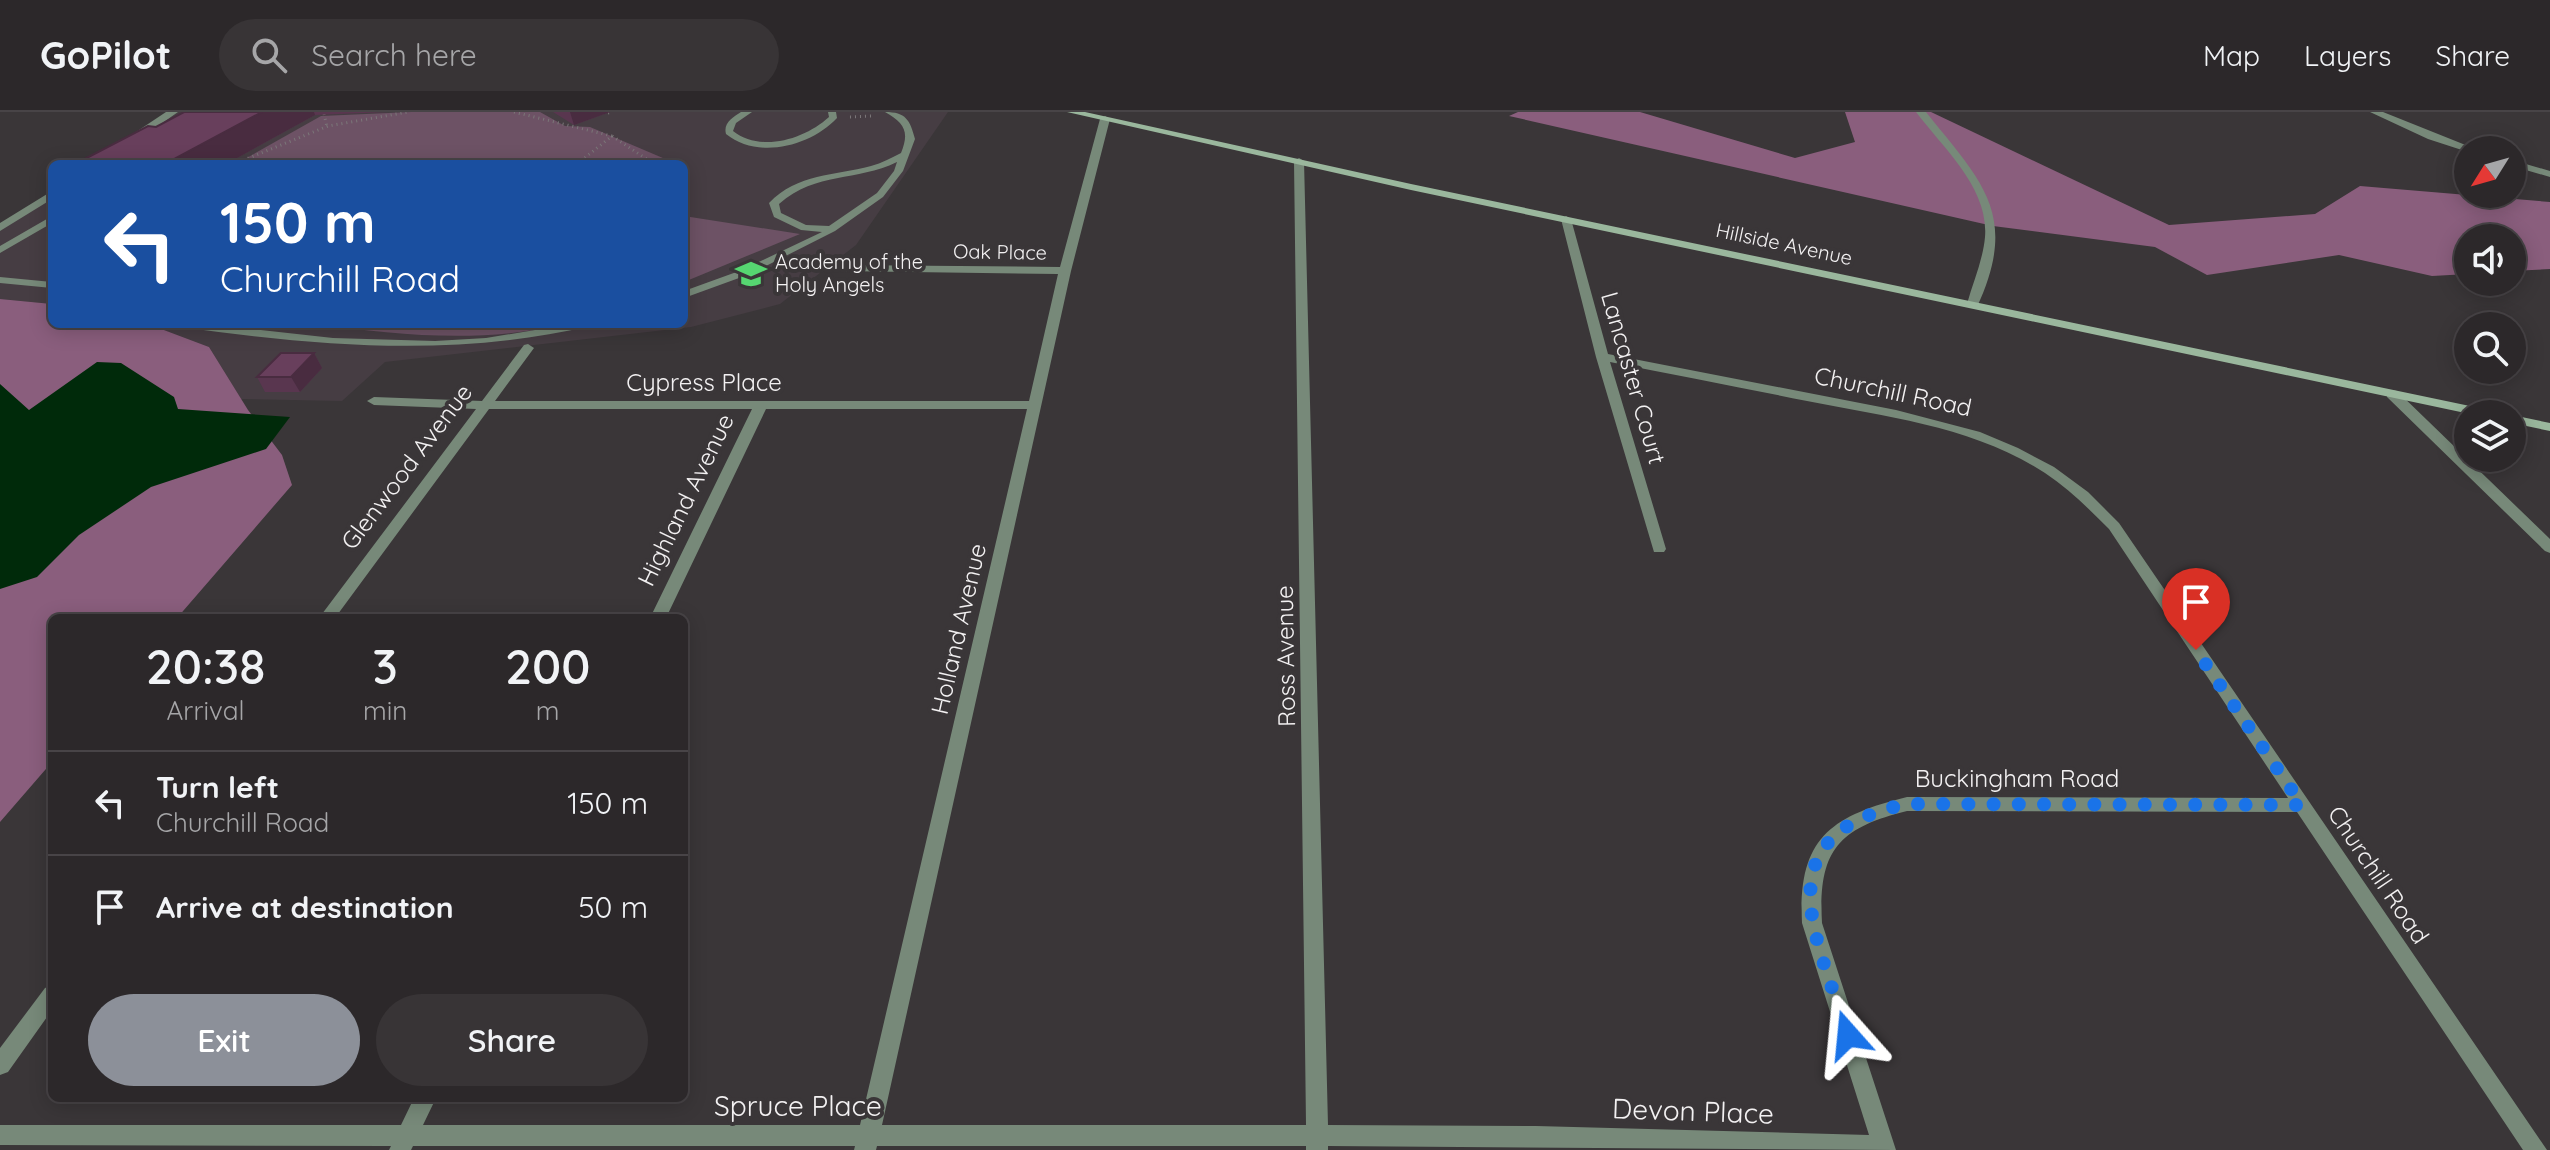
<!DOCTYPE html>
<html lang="en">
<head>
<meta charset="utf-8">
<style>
	:root { --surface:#2c282a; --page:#383436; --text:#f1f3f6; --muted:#a6a6a8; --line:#484447; --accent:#8c9099 }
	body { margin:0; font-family:Quicksand,sans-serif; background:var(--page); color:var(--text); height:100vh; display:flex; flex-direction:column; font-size:30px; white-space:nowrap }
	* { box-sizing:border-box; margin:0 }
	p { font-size:26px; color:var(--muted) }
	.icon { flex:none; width:44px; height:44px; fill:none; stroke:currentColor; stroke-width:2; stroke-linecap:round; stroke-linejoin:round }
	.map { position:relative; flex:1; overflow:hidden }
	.sheet { position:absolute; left:48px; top:502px; width:640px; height:488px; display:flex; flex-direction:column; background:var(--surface); border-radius:12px; box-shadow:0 4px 20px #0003,0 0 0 2px var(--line) }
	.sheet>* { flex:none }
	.top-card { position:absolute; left:48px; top:48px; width:640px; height:168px; border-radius:12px; box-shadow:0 4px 20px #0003,0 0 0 2px var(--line); background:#1a4fa0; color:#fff; overflow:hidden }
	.needle { width:52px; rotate:233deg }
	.buttons { position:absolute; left:2454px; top:24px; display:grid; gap:16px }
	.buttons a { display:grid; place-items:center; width:72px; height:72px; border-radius:50%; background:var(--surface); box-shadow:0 4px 20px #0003,0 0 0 2px var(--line); font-size:40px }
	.pin { position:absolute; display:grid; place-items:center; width:68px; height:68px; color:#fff; margin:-82px -34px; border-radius:50% 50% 50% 0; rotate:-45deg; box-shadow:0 0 8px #0007 }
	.pin .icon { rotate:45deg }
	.me { position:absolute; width:88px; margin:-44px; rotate:342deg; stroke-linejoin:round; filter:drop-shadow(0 0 6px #0008) }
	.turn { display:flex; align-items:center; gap:28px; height:168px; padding:0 40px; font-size:36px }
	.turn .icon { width:104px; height:104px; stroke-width:2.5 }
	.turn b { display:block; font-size:56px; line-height:68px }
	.eta { display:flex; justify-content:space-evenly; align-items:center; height:136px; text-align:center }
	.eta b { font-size:48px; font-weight:600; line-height:56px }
	.primary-button { display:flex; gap:16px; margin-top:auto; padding:16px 40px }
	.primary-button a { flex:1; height:92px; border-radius:48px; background:var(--accent); color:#fff; font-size:32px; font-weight:600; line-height:92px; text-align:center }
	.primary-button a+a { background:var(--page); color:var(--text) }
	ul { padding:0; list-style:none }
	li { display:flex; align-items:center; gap:24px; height:104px; padding:0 40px; border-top:2px solid var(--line) }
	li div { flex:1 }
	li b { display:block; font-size:30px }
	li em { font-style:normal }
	header { display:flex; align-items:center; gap:48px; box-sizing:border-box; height:112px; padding:0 40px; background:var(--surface); border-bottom:2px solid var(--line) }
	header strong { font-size:38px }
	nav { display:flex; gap:44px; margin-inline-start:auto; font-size:28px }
	.search { width:560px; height:72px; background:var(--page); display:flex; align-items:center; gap:20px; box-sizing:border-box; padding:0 28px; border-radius:44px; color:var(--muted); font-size:30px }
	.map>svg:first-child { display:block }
	.built { fill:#463d43 }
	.green { fill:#6d5265 }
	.forest { fill:#8a5e7d }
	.water { fill:#002a0a }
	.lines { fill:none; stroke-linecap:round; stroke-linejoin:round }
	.path { stroke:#7b7779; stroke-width:3; stroke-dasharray:1 4; stroke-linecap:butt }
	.service { fill:#778979; fill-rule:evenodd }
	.minor { fill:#778979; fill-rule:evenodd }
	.secondary { fill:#9ab79d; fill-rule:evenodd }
	.wall { fill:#59364f }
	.shaded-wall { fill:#492c40 }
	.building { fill:#683f5c; stroke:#492c40; stroke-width:2 }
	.route { stroke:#1a73e8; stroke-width:14; stroke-dasharray:0 25.2 }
	.labels { text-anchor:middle; stroke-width:8; stroke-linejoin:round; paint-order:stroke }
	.far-street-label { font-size:20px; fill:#f3f1f2; stroke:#3a3638 }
	.far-poi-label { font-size:20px; fill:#f3f1f2; stroke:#3a3638; text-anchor:start }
	.street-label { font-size:24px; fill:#f3f1f2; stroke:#3a3638 }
	.near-street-label { font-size:28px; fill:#f3f1f2; stroke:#3a3638 }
</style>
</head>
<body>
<header>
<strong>GoPilot</strong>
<div class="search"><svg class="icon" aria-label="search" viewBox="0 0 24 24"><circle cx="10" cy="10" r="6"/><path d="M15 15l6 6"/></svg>Search here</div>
<nav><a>Map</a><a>Layers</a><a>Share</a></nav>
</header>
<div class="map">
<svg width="2550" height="1038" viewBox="0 0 2550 1038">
	<rect width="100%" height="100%" fill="#3a3638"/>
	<!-- built -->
	<path class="built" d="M173,0H948L856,133L780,192L691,215L385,250L342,289L241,287L209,235L148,212H684V52H97Z
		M52,82V192L0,187V116Z"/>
	<!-- green -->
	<path class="green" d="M411,0H540L565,14L590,15L677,52H236L321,4Z
		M684,104L800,122L684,170Z
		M316,212H563C482,232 398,223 316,212Z"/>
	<!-- forest -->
	<path class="forest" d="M1518,0H1640L1795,46L1855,30L1845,0H1931L2169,113L2315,102L2360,74L2550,90V157L2512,159V126H2468V162L2432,164L2339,143L2207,163L2155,135L1993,114L1509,4Z
		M0,187L52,192V212H148L209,235L248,298L282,343L292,373L177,506H52V650L0,710Z"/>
	<!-- water -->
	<path class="water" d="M97,250L121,251L174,285L178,297L290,305L266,337L151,375L79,423L37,465L0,477V272L29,298Z"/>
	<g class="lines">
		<!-- path -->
		<path class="path" d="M514,0L612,24
			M608,1L612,0
			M324,2L327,15
			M850,5L872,4
			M234,52L328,14L408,0
			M577,52L612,24L654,52"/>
		<!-- service -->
		<path class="service" d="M741,0H752L736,11L733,19C761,41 805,27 829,5L828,0H836L837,6C811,34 758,48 726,22C723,11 733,5 741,0Z
			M885,0C906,0 910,8 915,27L903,59L883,85L835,119L750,162L684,186V179L742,158L822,120L801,118L774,105L769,91C798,61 834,64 871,54C882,51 891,46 901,41C910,19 904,11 885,0ZM897,50L894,59L877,81L829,114L806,113L781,101L779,92C817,59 856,70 897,50Z
			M52,104V111L0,141V134Z
			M0,165L52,170V176L0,171Z
			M176,212H205L333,226L435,229L486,226L571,212H591L590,214C454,246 318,234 181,215Z"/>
		<!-- minor -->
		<path class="minor" d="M166,0H178L138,28H130V24Z
			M1916,0H1926C1981,69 2020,102 1977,195H1969L1967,192C1973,170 1983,148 1985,125C1989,76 1943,36 1916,0Z
			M2370,0H2383L2478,38L2468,40L2428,27Z
			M1105,4L1110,7L1071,159L882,1013H1306L1294,49L1299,46L1304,49L1328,1013L1536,1014L1869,1023L1802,811C1798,727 1830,704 1907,685L2288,686L2109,417C2089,397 2069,377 2045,361C1975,315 1888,305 1807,289C1742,276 1676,263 1610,250L1666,437L1664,440H1654L1596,245L1561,107L1566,104L1571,107L1608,242L1896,298L1980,320L2018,336L2054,355L2088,380L2119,411L2547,1038H2523L2297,700L1907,699C1838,716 1818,739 1822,811L1896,1038L1328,1034V1038H1306V1034H877L876,1038H854L855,1034H413L411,1038H389L391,1034L0,1033V1013H401L414,986H436L423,1013H860L1027,297H766L666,506H650L752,297H489L335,506H319L476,297L374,293L367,289L374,285L482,289L524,233L528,232L534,236L495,289H1029L1058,162L839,159L833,156L839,153L1060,155L1100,7Z
			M2512,48L2550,59V65L2512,54Z
			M52,79V87L0,119V111Z
			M2392,278L2397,279L2550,427V441L2545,439L2387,285V279Z
			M52,873V898L8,960L0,963V936L45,876Z"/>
		<!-- secondary -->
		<path class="secondary" d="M1067,0H1085L1411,72L2489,298L2496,302H2470L1411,78Z
			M2512,303L2550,311V319L2512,311Z"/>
	</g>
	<!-- wall -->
	<path class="wall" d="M184,0H388L315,3L226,52H75L156,15Z
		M553,0H610L574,13Z
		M314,241L322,256L300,280H265L257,265Z"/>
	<!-- shaded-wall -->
	<path class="shaded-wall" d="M262,0H314L315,3L226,52H165Z
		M570,0H610L574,13Z
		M314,241L322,256L300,280L291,265Z"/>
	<!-- building -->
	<path class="building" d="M184,0H262L165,52H75L148,14L156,15Z
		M281,241H314L291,265H257Z"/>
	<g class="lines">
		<!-- route -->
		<path class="route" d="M1848,923C1816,823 1760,723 1907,692L2302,693L2196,538"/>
	</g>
	<!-- icons -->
	<defs>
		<symbol id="school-bare" viewBox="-9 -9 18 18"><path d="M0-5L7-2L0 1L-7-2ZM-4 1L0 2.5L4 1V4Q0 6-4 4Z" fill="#56d671" stroke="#3a3638" stroke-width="2.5" paint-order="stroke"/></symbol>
	</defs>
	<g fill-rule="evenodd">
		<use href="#school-bare" x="729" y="140" width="44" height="44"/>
	</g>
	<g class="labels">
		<!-- far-street labels -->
		<g class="far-street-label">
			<text transform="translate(1784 132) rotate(12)" y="7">Hillside Avenue</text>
			<text transform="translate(1000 140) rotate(1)" y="7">Oak Place</text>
		</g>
		<!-- far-poi labels -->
		<g class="far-poi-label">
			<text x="775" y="157">Academy of the<tspan x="775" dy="23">Holy Angels</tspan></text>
		</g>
		<!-- street labels -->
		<g class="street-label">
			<text transform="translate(1633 266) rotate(74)" y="8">Lancaster Court</text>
			<text x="704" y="279">Cypress Place</text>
			<text transform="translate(1893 280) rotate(12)" y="8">Churchill Road</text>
			<text transform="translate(407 355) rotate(-53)" y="8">Glenwood Avenue</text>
			<text transform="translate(686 388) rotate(-64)" y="8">Highland Avenue</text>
			<text transform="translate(959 517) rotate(-77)" y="8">Holland Avenue</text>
			<text transform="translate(1286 544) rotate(-91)" y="8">Ross Avenue</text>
			<text x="2017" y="675">Buckingham Road</text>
			<text transform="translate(2378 763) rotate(56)" y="8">Churchill Road</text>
		</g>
		<!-- near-street labels -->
		<g class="near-street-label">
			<text x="798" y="1004">Spruce Place</text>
			<text transform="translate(1693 999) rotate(2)" y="10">Devon Place</text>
		</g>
	</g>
</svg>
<div class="buttons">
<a><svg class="needle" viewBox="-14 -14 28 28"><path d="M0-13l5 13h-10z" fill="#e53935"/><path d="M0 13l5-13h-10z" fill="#a6a6a8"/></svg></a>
<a><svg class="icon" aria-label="sound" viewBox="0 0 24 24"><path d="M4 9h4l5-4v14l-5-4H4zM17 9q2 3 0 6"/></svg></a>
<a><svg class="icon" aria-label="search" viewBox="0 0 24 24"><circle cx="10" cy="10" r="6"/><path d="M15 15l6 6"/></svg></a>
<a><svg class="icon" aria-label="layers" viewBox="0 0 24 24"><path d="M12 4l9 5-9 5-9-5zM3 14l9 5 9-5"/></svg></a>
</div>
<div class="pin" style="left:2196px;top:538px;background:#d93025"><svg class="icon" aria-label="arrive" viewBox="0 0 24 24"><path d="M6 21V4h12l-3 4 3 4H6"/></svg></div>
<svg class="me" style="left:1848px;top:923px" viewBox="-20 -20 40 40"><path d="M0-17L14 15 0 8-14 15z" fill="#1a73e8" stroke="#fff" stroke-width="4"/></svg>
<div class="top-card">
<div class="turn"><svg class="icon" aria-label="left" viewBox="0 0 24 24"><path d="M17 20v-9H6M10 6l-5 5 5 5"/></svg><div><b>150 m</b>Churchill Road</div></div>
</div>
<section class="sheet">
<div class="eta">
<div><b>20:38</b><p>Arrival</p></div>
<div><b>3</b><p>min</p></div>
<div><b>200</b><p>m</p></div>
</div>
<ul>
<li><svg class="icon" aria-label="left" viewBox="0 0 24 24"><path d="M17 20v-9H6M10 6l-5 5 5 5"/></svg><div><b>Turn left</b><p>Churchill Road</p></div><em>150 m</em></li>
<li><svg class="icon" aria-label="arrive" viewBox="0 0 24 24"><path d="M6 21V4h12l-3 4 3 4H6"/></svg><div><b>Arrive at destination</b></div><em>50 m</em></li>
</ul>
<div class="primary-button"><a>Exit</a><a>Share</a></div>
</section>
</div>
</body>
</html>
